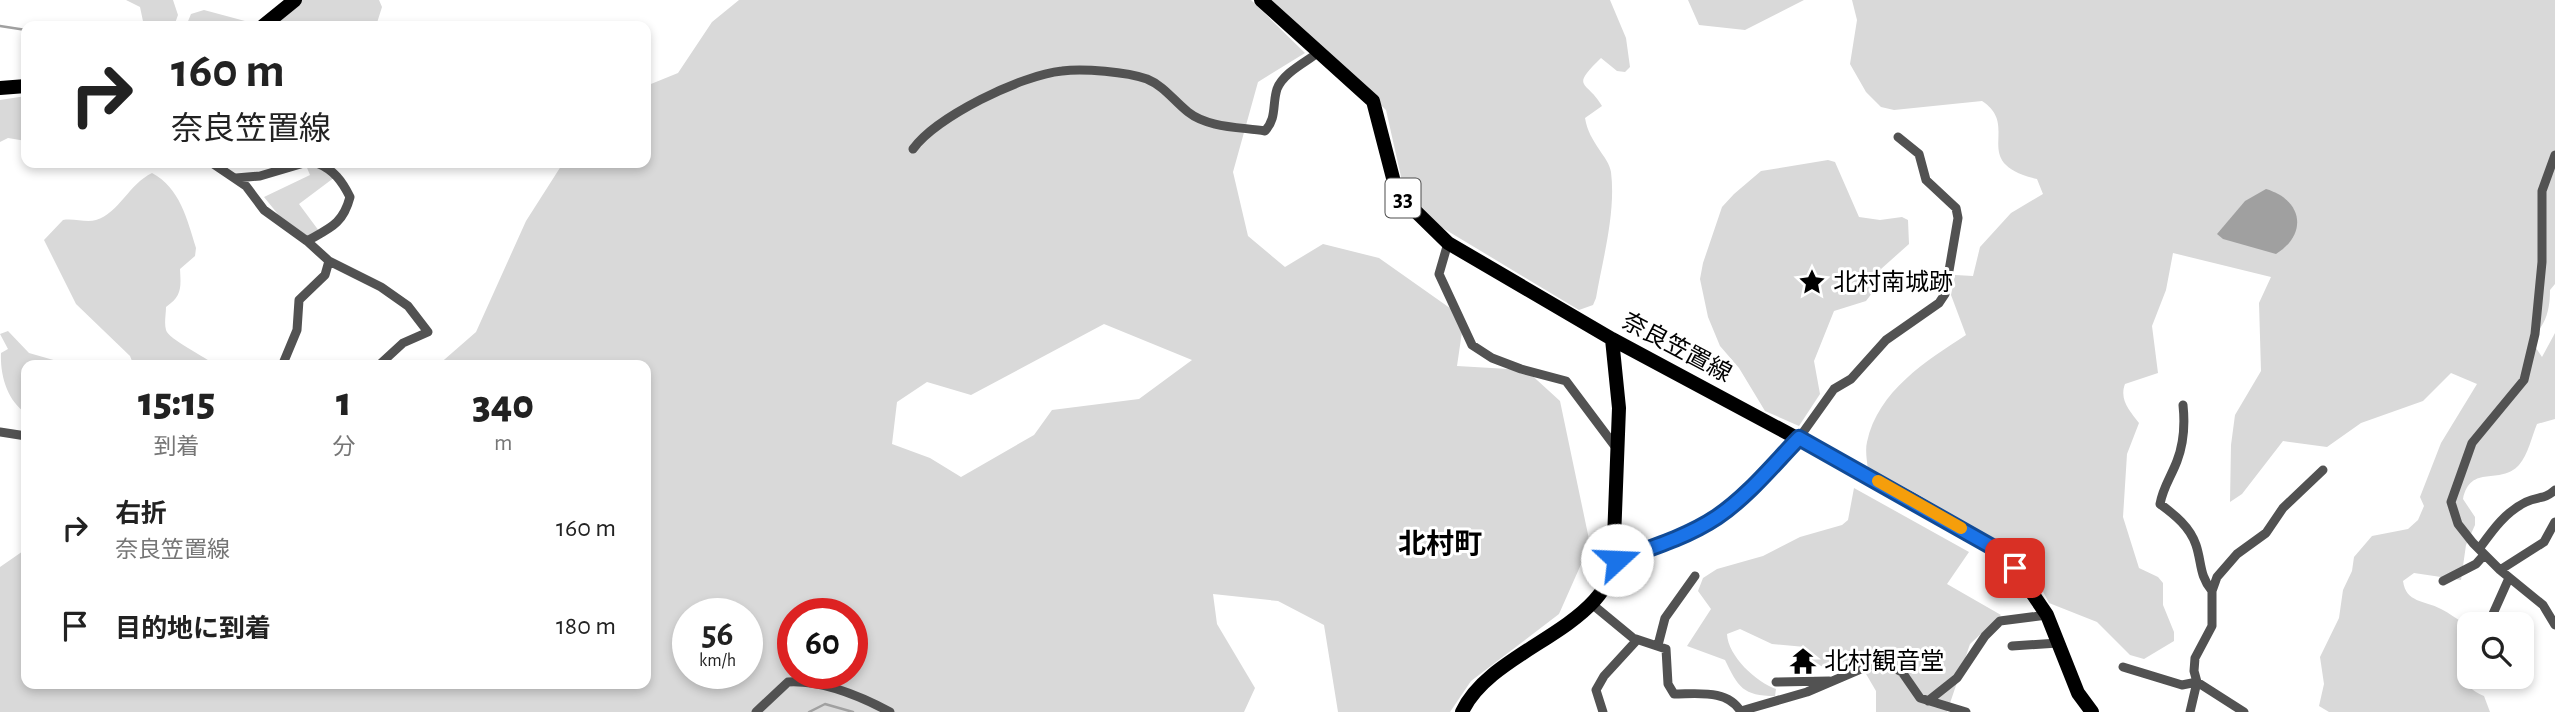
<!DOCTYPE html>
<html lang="ja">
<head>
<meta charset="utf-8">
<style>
	:root { --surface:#fff; --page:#f6f6f6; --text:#222; --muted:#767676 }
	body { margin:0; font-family:"Alegreya Sans","Noto Sans JP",sans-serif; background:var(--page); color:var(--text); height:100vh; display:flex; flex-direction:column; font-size:26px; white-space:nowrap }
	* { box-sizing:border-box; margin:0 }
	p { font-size:23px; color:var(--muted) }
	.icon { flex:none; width:38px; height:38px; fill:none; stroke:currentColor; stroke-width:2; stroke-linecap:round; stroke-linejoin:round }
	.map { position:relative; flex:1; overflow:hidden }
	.sheet { position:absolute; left:21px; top:360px; width:630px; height:329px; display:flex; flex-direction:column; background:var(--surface); border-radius:14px; box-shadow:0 4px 10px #0003 }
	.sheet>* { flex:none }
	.guide { position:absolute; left:21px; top:21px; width:630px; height:147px; border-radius:14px; box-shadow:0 4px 10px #0003; background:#fff; color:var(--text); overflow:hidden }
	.buttons { position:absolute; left:2457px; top:612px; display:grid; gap:14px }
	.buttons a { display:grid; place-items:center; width:77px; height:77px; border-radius:14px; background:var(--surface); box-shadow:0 4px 10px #0003; font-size:35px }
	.speed { position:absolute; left:672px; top:598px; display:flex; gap:14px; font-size:35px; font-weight:700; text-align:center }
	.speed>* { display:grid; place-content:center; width:91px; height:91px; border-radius:50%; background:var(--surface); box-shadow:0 4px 10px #0003; line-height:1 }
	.speed small { font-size:18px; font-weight:400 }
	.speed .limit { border:10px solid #d22; background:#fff; color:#111 }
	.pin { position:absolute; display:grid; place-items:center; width:60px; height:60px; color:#fff; margin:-30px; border-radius:14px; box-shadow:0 4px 10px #0006 }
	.me { position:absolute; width:77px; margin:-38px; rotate:70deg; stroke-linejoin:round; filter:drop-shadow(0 0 5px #0008) }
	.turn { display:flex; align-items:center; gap:24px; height:147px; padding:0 35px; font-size:32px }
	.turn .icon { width:91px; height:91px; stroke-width:2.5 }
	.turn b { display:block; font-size:49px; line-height:60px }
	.eta { display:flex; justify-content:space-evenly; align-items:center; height:119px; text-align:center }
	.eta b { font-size:42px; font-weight:800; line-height:49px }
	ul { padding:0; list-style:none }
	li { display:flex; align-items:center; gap:21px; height:98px; padding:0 35px }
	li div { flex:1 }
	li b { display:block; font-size:26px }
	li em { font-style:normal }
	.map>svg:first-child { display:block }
	.green { fill:#d9d9d9; fill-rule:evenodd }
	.water { fill:#a0a0a0 }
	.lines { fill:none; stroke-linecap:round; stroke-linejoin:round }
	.stream { stroke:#a0a0a0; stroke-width:2.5 }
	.street { stroke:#525252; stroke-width:9 }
	.primary { stroke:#000; stroke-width:14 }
	.route-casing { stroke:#114b97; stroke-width:18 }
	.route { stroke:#1a73e8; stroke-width:12 }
	.slow { stroke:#f59e0b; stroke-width:12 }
	.labels { text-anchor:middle; stroke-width:6; stroke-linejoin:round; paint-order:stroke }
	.shield { fill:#fff; stroke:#4c4c4c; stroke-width:2 }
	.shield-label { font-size:23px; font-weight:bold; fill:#000 }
	.poi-label { font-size:24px; fill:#000; stroke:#fff; text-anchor:start }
	.street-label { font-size:24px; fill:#000; stroke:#fff }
	.quarter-label { font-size:28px; font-weight:bold; fill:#000; stroke:#fff }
</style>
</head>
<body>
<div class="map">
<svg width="2555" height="712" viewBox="0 0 2555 712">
	<rect width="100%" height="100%" fill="#fff"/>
	<!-- green -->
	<path class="green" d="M126,0H173L178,15L174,26H144L140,7Z
		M298,0H379L382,7L376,26H271Z
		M739,0H1251L1305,53L1258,82L1233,172L1248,236L1285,267L1323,244L1379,258L1464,318L1457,366L1526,370L1560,401L1590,544L1559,614L1471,681L1450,712H1338L1324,625L1278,601L1213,594L1217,624L1255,688L1244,712H0V567L26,549V684H646V366H437L476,332L526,221L563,163H646V86L678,73L712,22ZM1104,324L1192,360L1139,399L1052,410L1034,435L961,477L930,458L892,444L897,402L927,382L971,395ZM688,614H747V674H688ZM793,614H852V674H793Z
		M1269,0H1610L1626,38L1630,67L1625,72L1617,71L1601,58C1569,89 1587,80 1602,106L1585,118C1589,143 1609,157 1611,172C1616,212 1603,258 1596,298L1593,305L1579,310L1431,221L1402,181L1386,110Z
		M1688,0H1804L1745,30L1699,25Z
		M1852,0H2555V284L2550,290C2550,310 2546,326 2530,339L2542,357L2555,333V419L2537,424C2532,436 2528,455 2519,465C2500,486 2471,463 2463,499L2475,517V525L2466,545L2461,580L2414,573L2403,581C2406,603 2424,600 2441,609C2449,613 2457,619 2465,624L2467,639C2447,658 2460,687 2484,696L2490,712H2329L2319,706L2324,684L2320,657L2339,618L2343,590L2352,571L2354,557L2372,536L2408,529L2418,520L2424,506L2420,497L2441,443L2477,384L2451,373L2423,401L2361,423L2327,447L2283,441L2242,494L2230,502L2231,445L2235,415L2261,371L2259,303L2271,277L2173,253L2166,290L2152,326L2158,373L2125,384C2119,400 2130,411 2139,423L2127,454L2123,517L2139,568L2158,577L2163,583V605L2174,632V641L2144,659L2130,655L2097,622L2049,603L2028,563L2001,543L1868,470C1867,461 1865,450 1867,442C1878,391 1926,361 1966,335L1951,295L1955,275L1973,276L1980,247L2011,213L2043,194L2037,179C1967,162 2022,127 1982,101L1894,110L1881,107L1866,92L1850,64L1857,20Z
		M204,10L245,21L248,24L186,26L191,14Z
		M26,96V141L8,138L0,142V100Z
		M1828,160L1835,162L1859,217L1880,220L1902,217L1908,220L1909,244L1881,269L1879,284L1866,301L1834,311L1814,361L1820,394L1799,426L1765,411L1739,368L1720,346L1708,317L1700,279L1703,263L1722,207L1734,194L1761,171Z
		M305,163H329L339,174L299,204L319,231L308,236L285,223L264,197L310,175Z
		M152,173C180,188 187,219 196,248L195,256L180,269C181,288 182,296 166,307C166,314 164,323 166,330C168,339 206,357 216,366H134L130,356L76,304L44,240L63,220C74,218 86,223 96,220C119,213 129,184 152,173Z
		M8,331L29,353L57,361L54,366H26V413C7,401 0,375 1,353L8,349L0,334Z
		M1854,488L1969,552L1947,584L2001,615L1970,644L1947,712H1876V691L1859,662L1815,667L1805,647L1772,644L1740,629L1727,634C1728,656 1756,682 1776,689L1775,696C1743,696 1738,687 1725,660L1687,646L1711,609L1698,591L1703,578L1717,569L1763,556L1800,537L1842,525L1848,520Z"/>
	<!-- water -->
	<path class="water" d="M2266,189C2303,200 2308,234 2276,254L2223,239L2217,234L2245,201Z"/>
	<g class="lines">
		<!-- stream -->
		<path class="stream" d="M0,26L26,30
			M101,26L104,23
			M809,712L825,704L853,712"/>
		<!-- street -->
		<path class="street" d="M913,149C936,117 1021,75 1062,71C1083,68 1127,72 1147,79C1164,86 1174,101 1188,112C1208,128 1241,127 1265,131C1277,118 1272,105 1277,89C1283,73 1306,62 1319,52
			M2555,155L2542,191V262L2535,334L2524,380L2472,443L2451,502L2458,524L2473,543L2500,570L2543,605L2555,625
			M212,163L246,186L264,210L307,241L329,261L381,287L408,306L428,332L403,343L378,366
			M236,178L260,176L304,163
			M307,241C330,228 343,224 350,197C342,181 334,170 317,163
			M1448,243L1439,274L1472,345L1492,358L1521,369L1566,381L1617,449
			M282,366L297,330L299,300L325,275L329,261
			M2183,405C2185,424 2184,443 2177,461C2171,477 2163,487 2160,504C2175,515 2190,527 2196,545C2202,563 2199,575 2212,591
			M0,432L26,436
			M1799,438L1834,389L1851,379L1886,340L1939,303L1945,294L1958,218L1956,208L1926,180L1919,154L1898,137
			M2479,549C2492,531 2505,512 2526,502C2538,496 2544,500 2555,490
			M2500,570L2544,542L2555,522
			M2443,581L2476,564L2484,555
			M1593,605L1633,638L1666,649L1668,684L1674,694C1698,694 1728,689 1741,712
			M2488,625L2509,578
			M1658,645L1665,618L1695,576
			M2012,646L2058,643
			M2123,667L2182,685L2197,682L2244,712
			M1776,682L1829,681
			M1928,701L1957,678L1985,636L2000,621L2047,615
			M1741,711L1807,692L1870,665L1890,666L1902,672L1920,698L1966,712
			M756,712L788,682C823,680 860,696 890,712
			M1603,712L1596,690L1604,676L1637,640
			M2190,712L2197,682L2194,671L2195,658L2212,626V591L2217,577L2237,554L2266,533L2283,508L2323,470"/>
		<!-- primary -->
		<path class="primary" d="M1261,0L1373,101L1394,182L1404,200L1448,243L1612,339L1914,501L1994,548L2015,568L2047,615L2078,693L2092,712
			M263,26L295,0
			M0,88L26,86
			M1617,560C1651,548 1687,537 1717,517C1748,496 1773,465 1799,438
			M1462,712C1494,643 1627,627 1614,539L1619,408L1612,339"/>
	</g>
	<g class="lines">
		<defs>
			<path id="route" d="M1617,560C1651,548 1687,537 1717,517C1748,496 1773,465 1799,438L1994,548L2015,568"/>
		</defs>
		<!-- route casing -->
		<use href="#route" class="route-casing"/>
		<!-- route -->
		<use href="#route" class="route"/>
		<!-- slow -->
		<path class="slow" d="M1878,481L1961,528"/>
	</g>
	<!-- icons -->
	<defs>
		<symbol id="sight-bare" viewBox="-9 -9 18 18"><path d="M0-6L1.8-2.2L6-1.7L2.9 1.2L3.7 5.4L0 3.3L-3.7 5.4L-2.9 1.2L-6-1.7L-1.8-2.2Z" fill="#000" stroke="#fff" stroke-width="2.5" paint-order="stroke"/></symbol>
		<symbol id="temple-bare" viewBox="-9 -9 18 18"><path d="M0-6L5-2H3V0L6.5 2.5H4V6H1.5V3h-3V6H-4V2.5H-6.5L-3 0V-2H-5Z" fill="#000" stroke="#fff" stroke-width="2.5" paint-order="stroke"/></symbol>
	</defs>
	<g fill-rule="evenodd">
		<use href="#sight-bare" x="1793" y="263" width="38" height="38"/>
		<use href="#temple-bare" x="1784" y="642" width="38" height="38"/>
	</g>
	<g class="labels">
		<!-- shield labels -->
		<rect class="shield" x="1385.5" y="178.5" width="35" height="39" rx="5"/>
		<g class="shield-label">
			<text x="1403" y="206">33</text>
		</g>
		<!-- poi labels -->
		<g class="poi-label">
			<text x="1833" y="290">北村南城跡</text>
			<text x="1824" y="669">北村観音堂</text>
		</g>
		<!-- street labels -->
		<g class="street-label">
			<text transform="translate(1677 347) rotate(28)" y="8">奈良笠置線</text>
		</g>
		<!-- quarter labels -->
		<g class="quarter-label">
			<text x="1440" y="553">北村町</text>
		</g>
	</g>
</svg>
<div class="buttons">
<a><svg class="icon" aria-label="search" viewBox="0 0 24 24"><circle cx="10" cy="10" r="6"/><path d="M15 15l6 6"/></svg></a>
</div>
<div class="speed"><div>56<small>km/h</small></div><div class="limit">60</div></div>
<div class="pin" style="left:2015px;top:568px;background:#d93025"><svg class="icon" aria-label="arrive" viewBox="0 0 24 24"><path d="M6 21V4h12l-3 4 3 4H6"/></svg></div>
<svg class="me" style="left:1617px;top:560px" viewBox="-20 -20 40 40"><circle r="19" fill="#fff"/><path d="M0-13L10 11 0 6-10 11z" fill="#1a73e8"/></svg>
<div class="guide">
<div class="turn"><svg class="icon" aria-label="right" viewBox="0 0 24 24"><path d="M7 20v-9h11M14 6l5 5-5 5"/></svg><div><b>160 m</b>奈良笠置線</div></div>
</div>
<section class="sheet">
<div class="eta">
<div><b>15:15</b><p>到着</p></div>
<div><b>1</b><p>分</p></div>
<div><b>340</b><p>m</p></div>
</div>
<ul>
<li><svg class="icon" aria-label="right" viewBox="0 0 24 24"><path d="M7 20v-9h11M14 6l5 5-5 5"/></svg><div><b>右折</b><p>奈良笠置線</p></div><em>160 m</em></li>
<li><svg class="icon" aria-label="arrive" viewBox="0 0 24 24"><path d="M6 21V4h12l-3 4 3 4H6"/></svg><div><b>目的地に到着</b></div><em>180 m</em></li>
</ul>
</section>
</div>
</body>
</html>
